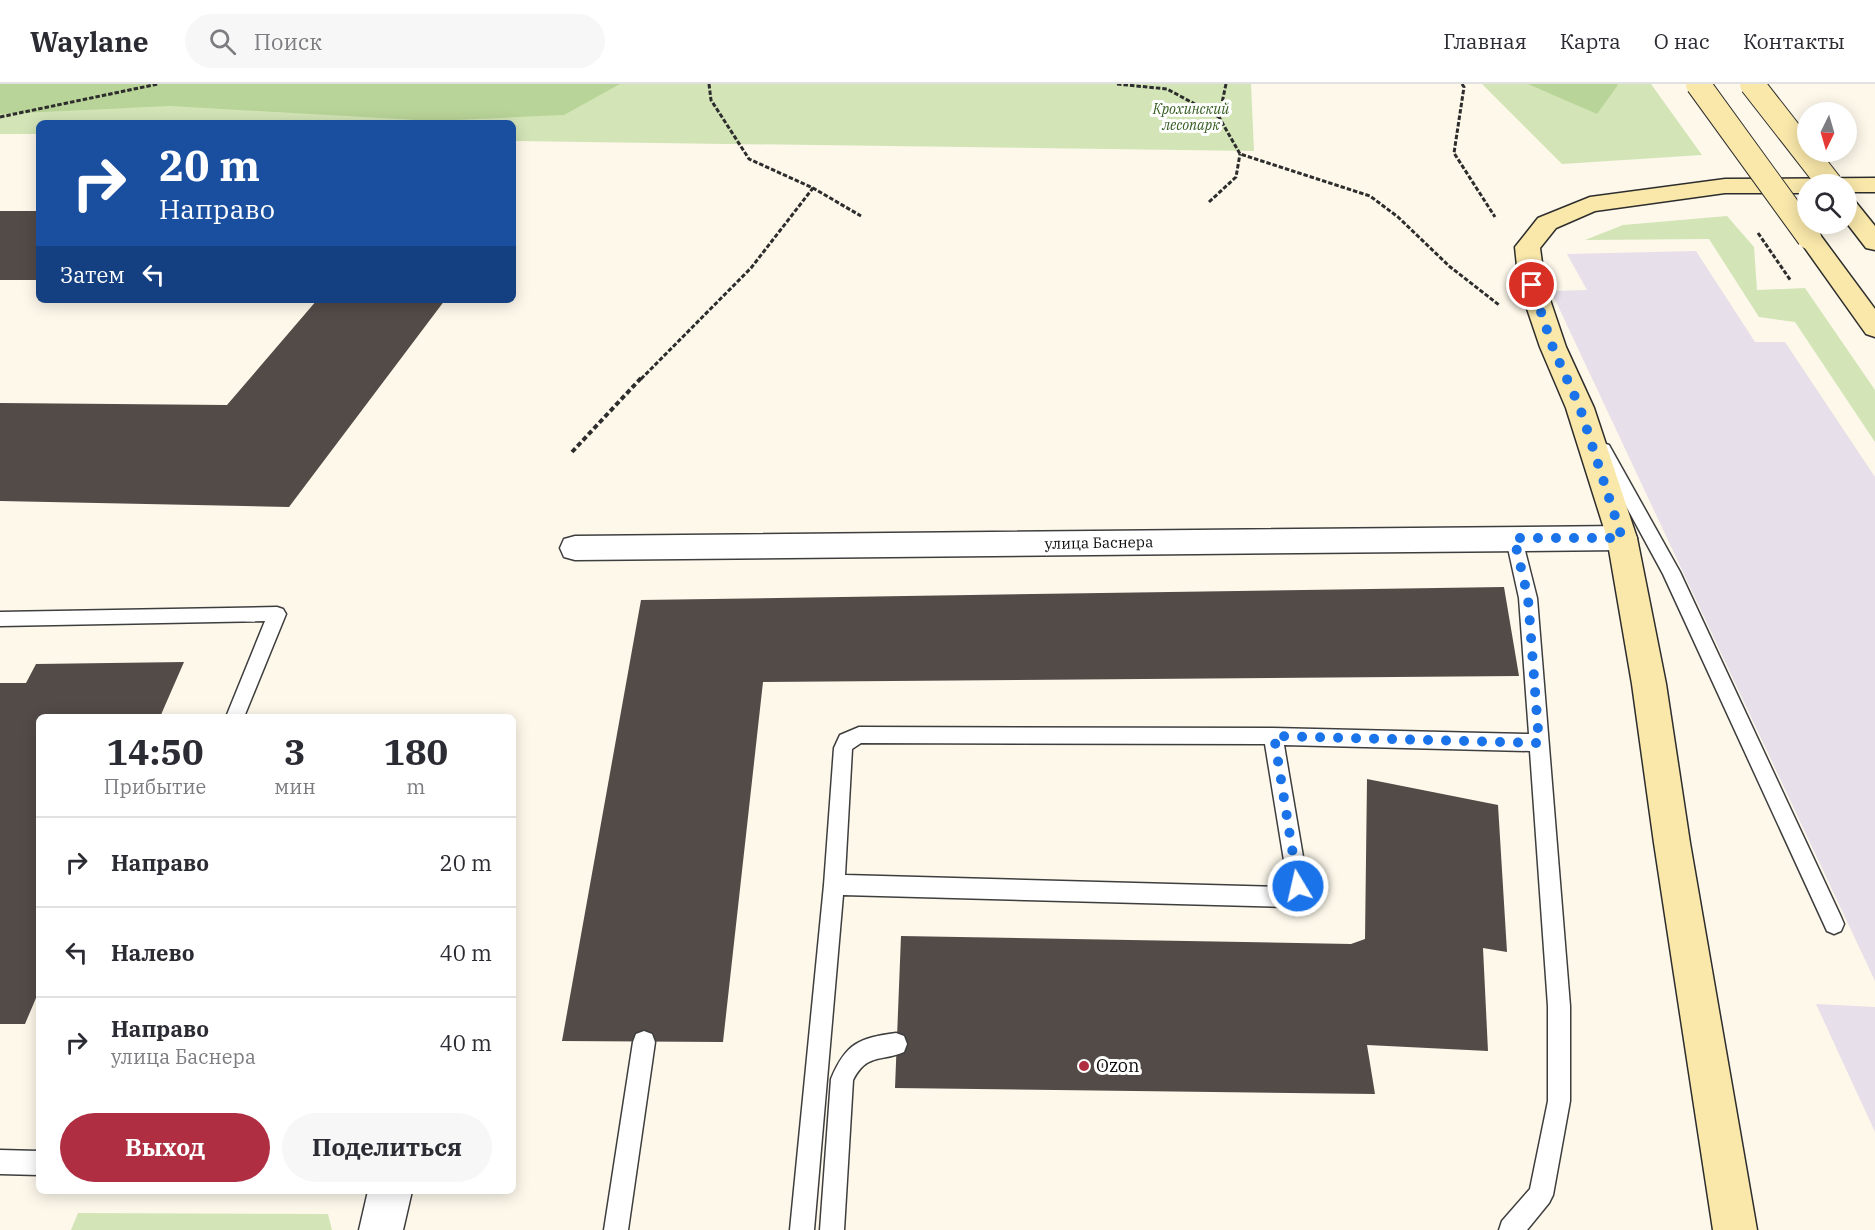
<!DOCTYPE html>
<html lang="ru">
<head>
<meta charset="utf-8">
<style>
	:root { --surface:#fff; --page:#f7f7f7; --text:#2b2b33; --muted:#7c7c81; --line:#e1e1e2; --accent:#af2e42 }
	body { margin:0; font-family:"IBM Plex Serif",serif; background:var(--page); color:var(--text); height:100vh; display:flex; flex-direction:column; font-size:22px; white-space:nowrap }
	* { box-sizing:border-box; margin:0 }
	p { font-size:20px; color:var(--muted) }
	.icon { flex:none; width:33px; height:33px; fill:none; stroke:currentColor; stroke-width:2; stroke-linecap:round; stroke-linejoin:round }
	.map { position:relative; flex:1; overflow:hidden }
	.side { position:absolute; left:36px; top:630px; width:480px; height:480px; display:flex; flex-direction:column; background:var(--surface); border-radius:9px; box-shadow:0 3px 15px #0003 }
	.side>* { flex:none }
	.guide { position:absolute; left:36px; top:36px; width:480px; height:183px; border-radius:9px; box-shadow:0 3px 15px #0003; background:#1a4fa0; color:#fff; overflow:hidden }
	.needle { width:39px; rotate:185deg }
	.buttons { position:absolute; left:1797px; top:18px; display:grid; gap:12px }
	.buttons a { display:grid; place-items:center; width:60px; height:60px; border-radius:50%; background:var(--surface); box-shadow:0 3px 15px #0003; font-size:30px }
	.pin { position:absolute; display:grid; place-items:center; width:51px; height:51px; color:#fff; margin:-26px; border:3px solid #fff; border-radius:50%; box-shadow:0 2px 6px #0007 }
	.me { position:absolute; width:66px; margin:-33px; rotate:351deg; stroke-linejoin:round; filter:drop-shadow(0 0 4px #0008) }
	.turn { display:flex; align-items:center; gap:21px; height:126px; padding:0 24px; font-size:27px }
	.turn .icon { width:78px; height:78px; stroke-width:2.5 }
	.turn b { display:block; font-size:42px; line-height:51px }
	.then { display:flex; align-items:center; height:57px; padding:0 24px; background:#0003; gap:12px; font-size:22px }
	.eta { display:flex; justify-content:space-evenly; align-items:center; height:102px; text-align:center }
	.eta b { font-size:36px; font-weight:700; line-height:42px }
	.button { display:flex; gap:12px; margin-top:auto; padding:12px 24px }
	.button a { flex:1; height:69px; border-radius:36px; background:var(--accent); color:#fff; font-size:24px; font-weight:700; line-height:69px; text-align:center }
	.button a+a { background:var(--page); color:var(--text) }
	ul { padding:0; list-style:none }
	li { display:flex; align-items:center; gap:18px; height:90px; padding:0 24px; border-top:2px solid var(--line) }
	li div { flex:1 }
	li b { display:block; font-size:22px }
	li em { font-style:normal }
	header { display:flex; align-items:center; gap:36px; box-sizing:border-box; height:84px; padding:0 30px; background:var(--surface); border-bottom:2px solid var(--line) }
	header strong { font-size:28px }
	nav { display:flex; gap:33px; margin-inline-start:auto; font-size:21px }
	.search { width:420px; height:54px; background:var(--page); display:flex; align-items:center; gap:15px; box-sizing:border-box; padding:0 21px; border-radius:33px; color:var(--muted); font-size:22px }
	.map>svg:first-child { display:block }
	.industrial { fill:#e7dfe9 }
	.green { fill:#d3e5b7 }
	.forest { fill:#b9d498 }
	.building { fill:#534b48 }
	.lines { fill:none; stroke-linecap:round; stroke-linejoin:round }
	.service-casing { stroke:#3e3e3e; stroke-width:3 }
	.minor-casing { stroke:#3e3e3e; stroke-width:3 }
	.secondary-casing { stroke:#2d2d2d; stroke-width:3 }
	.path-far1 { stroke:#2d2d2d; stroke-width:3; stroke-dasharray:4.5 2; stroke-linecap:butt }
	.path { stroke:#2d2d2d; stroke-width:4; stroke-dasharray:5 3; stroke-linecap:butt }
	.service { fill:#fff; fill-rule:evenodd }
	.minor { fill:#fff; fill-rule:evenodd }
	.secondary { fill:#f9e8aa; fill-rule:evenodd }
	.secondary-bridge-casing { stroke:#2d2d2d; stroke-width:26; stroke-linecap:butt }
	.secondary-bridge { stroke:#f9e8aa; stroke-width:24 }
	.route { stroke:#1a73e8; stroke-width:10; stroke-dasharray:0 18 }
	.poi-dot { fill:#af2e42; stroke:#fff; stroke-width:2 }
	.labels { text-anchor:middle; stroke-width:6; stroke-linejoin:round; paint-order:stroke }
	.far-park-label { font-size:14px; font-style:italic; fill:#345d21; stroke:#fff }
	.street-label { font-size:15px; fill:#0b0b0b; stroke:#fff }
	.near-poi-label { font-size:18px; fill:#0b0b0b; stroke:#fff; text-anchor:start }
</style>
</head>
<body>
<header>
<strong>Waylane</strong>
<div class="search"><svg class="icon" aria-label="search" viewBox="0 0 24 24"><circle cx="10" cy="10" r="6"/><path d="M15 15l6 6"/></svg>Поиск</div>
<nav><a>Главная</a><a>Карта</a><a>О нас</a><a>Контакты</a></nav>
</header>
<div class="map">
<svg width="1875" height="1146" viewBox="0 0 1875 1146">
	<rect width="100%" height="100%" fill="#fdf8ea"/>
	<!-- industrial -->
	<path class="industrial" d="M1696,167L1755,258H1785L1875,393V897L1551,207L1587,206L1567,170Z
		M1816,920L1875,923V1048Z"/>
	<!-- green -->
	<path class="green" d="M0,0H1251L1254,67L513,57V39H39V50H0Z
		M1482,0H1651L1702,71L1562,80Z
		M1727,132L1754,163L1757,206L1805,204L1875,306V358L1795,238L1759,233L1709,155L1585,156L1623,141Z
		M78,1129L328,1130L332,1146H71Z"/>
	<!-- forest -->
	<path class="forest" d="M0,0H620L564,31L434,37L170,22L0,30Z
		M1528,0H1617L1618,1L1597,30Z"/>
	<!-- building -->
	<path class="building" d="M0,127H39V196H0Z
		M317,216H445L289,423L0,417V319L227,321Z
		M1504,503L1519,592L763,598L723,958L562,957L641,516Z
		M184,578L160,633H39V907L25,940H0V599H26L36,580Z
		M1367,695L1498,721L1507,868L1483,864L1488,967L1367,961L1375,1010L895,1004L901,852L1351,860L1365,855Z"/>
	<g class="lines">
		<defs>
			<path id="service" d="M1603,359L1609,361L1680,488L1841,833L1844,840L1841,847L1834,850L1827,847L1663,490L1595,365L1597,361Z
				M1514,448L1520,450L1522,455L1537,514L1570,922V1017L1553,1111L1549,1119L1527,1146H1499L1502,1137L1530,1105L1548,1017V922L1530,667L1284,661L1308,802L1301,816L1288,823L843,811L814,1146H790L824,801L834,664L840,651L859,643L1273,644L1529,650L1519,514L1506,455L1508,450ZM861,659L1265,660L1288,801L1285,803L845,791L852,665Z
				M277,523L283,525L286,530L244,633H226L265,537L0,542V528Z
				M644,947L652,950L655,958L628,1146H604L633,958L636,950Z
				M896,949L904,952L907,960L904,968C880,978 867,969 853,996L844,1146H820L831,995C846,959 859,954 896,949Z
				M0,1066L39,1067V1091L0,1090Z"/>
			<path id="minor" d="M1622,442L1633,445L1637,454L1633,463L1622,466L575,476L564,473L560,464L564,455L575,452Z
				M368,1107H412L403,1146H359Z"/>
			<path id="secondary" d="M1875,94V108H1846V100H1808V109H1725L1595,127L1556,144L1540,164L1545,201L1566,263L1594,324L1637,454L1666,600L1690,759L1757,1146H1713L1654,759L1632,600L1607,454L1566,324L1540,263L1519,201L1515,163L1538,134L1590,113L1725,95Z
				M1846,114L1854,116L1875,142V166L1866,164L1846,138Z
				M1809,145L1818,148L1875,225V253L1866,250L1797,153L1800,148Z"/>
		</defs>
		<!-- service casing -->
		<use href="#service" class="service-casing"/>
		<!-- minor casing -->
		<use href="#minor" class="minor-casing"/>
		<!-- secondary casing -->
		<use href="#secondary" class="secondary-casing"/>
		<!-- path-far1 -->
		<path class="path-far1" d="M709,0L711,16L749,75L813,104L861,132
			M1117,0L1167,5L1219,33
			M1226,0L1219,33L1240,70L1370,112L1398,133L1449,182L1499,221
			M1462,0L1464,3L1454,69L1495,133
			M0,33L158,0
			M1209,118L1236,93L1240,70
			M1758,149L1791,197
			M641,295L751,184L813,104"/>
		<!-- path -->
		<path class="path" d="M572,368L642,293"/>
		<!-- service -->
		<use href="#service" class="service"/>
		<!-- minor -->
		<use href="#minor" class="minor"/>
		<!-- secondary -->
		<use href="#secondary" class="secondary"/>
		<defs>
			<path id="secondary-bridge" d="M1698,0L1809,153
				M1752,0L1830,100"/>
		</defs>
		<!-- secondary-bridge casing -->
		<use href="#secondary-bridge" class="secondary-bridge-casing"/>
		<!-- secondary-bridge -->
		<use href="#secondary-bridge" class="secondary-bridge"/>
	</g>
	<g class="lines">
		<!-- route -->
		<path class="route" d="M1298,802L1274,652L1539,659L1528,514L1514,454H1622L1580,324L1553,264L1532,201"/>
	</g>
	<!-- markers -->
	<circle class="poi-dot" cx="1084" cy="982" r="6"/>
	<g class="labels">
		<!-- far-park labels -->
		<g class="far-park-label">
			<text x="1191" y="30">Крохинский<tspan x="1191" dy="16">лесопарк</tspan></text>
		</g>
		<!-- street labels -->
		<g class="street-label">
			<text transform="translate(1099 459) rotate(-1)" y="5">улица Баснера</text>
		</g>
		<!-- near-poi labels -->
		<g class="near-poi-label">
			<text x="1096" y="988">Ozon</text>
		</g>
	</g>
</svg>
<div class="buttons">
<a><svg class="needle" viewBox="-14 -14 28 28"><path d="M0-13l5 13h-10z" fill="#e53935"/><path d="M0 13l5-13h-10z" fill="#7c7c81"/></svg></a>
<a><svg class="icon" aria-label="search" viewBox="0 0 24 24"><circle cx="10" cy="10" r="6"/><path d="M15 15l6 6"/></svg></a>
</div>
<div class="pin" style="left:1532px;top:201px;background:#d93025"><svg class="icon" aria-label="arrive" viewBox="0 0 24 24"><path d="M6 21V4h12l-3 4 3 4H6"/></svg></div>
<svg class="me" style="left:1298px;top:802px" viewBox="-20 -20 40 40"><circle r="17" fill="#1a73e8" stroke="#fff" stroke-width="3"/><path d="M0-11L8 9 0 5-8 9z" fill="#fff"/></svg>
<div class="guide">
<div class="turn"><svg class="icon" aria-label="right" viewBox="0 0 24 24"><path d="M7 20v-9h11M14 6l5 5-5 5"/></svg><div><b>20 m</b>Направо</div></div>
<div class="then">Затем<svg class="icon" aria-label="left" viewBox="0 0 24 24"><path d="M17 20v-9H6M10 6l-5 5 5 5"/></svg></div>
</div>
<section class="side">
<div class="eta">
<div><b>14:50</b><p>Прибытие</p></div>
<div><b>3</b><p>мин</p></div>
<div><b>180</b><p>m</p></div>
</div>
<ul>
<li><svg class="icon" aria-label="right" viewBox="0 0 24 24"><path d="M7 20v-9h11M14 6l5 5-5 5"/></svg><div><b>Направо</b></div><em>20 m</em></li>
<li><svg class="icon" aria-label="left" viewBox="0 0 24 24"><path d="M17 20v-9H6M10 6l-5 5 5 5"/></svg><div><b>Налево</b></div><em>40 m</em></li>
<li><svg class="icon" aria-label="right" viewBox="0 0 24 24"><path d="M7 20v-9h11M14 6l5 5-5 5"/></svg><div><b>Направо</b><p>улица Баснера</p></div><em>40 m</em></li>
</ul>
<div class="button"><a>Выход</a><a>Поделиться</a></div>
</section>
</div>
</body>
</html>
